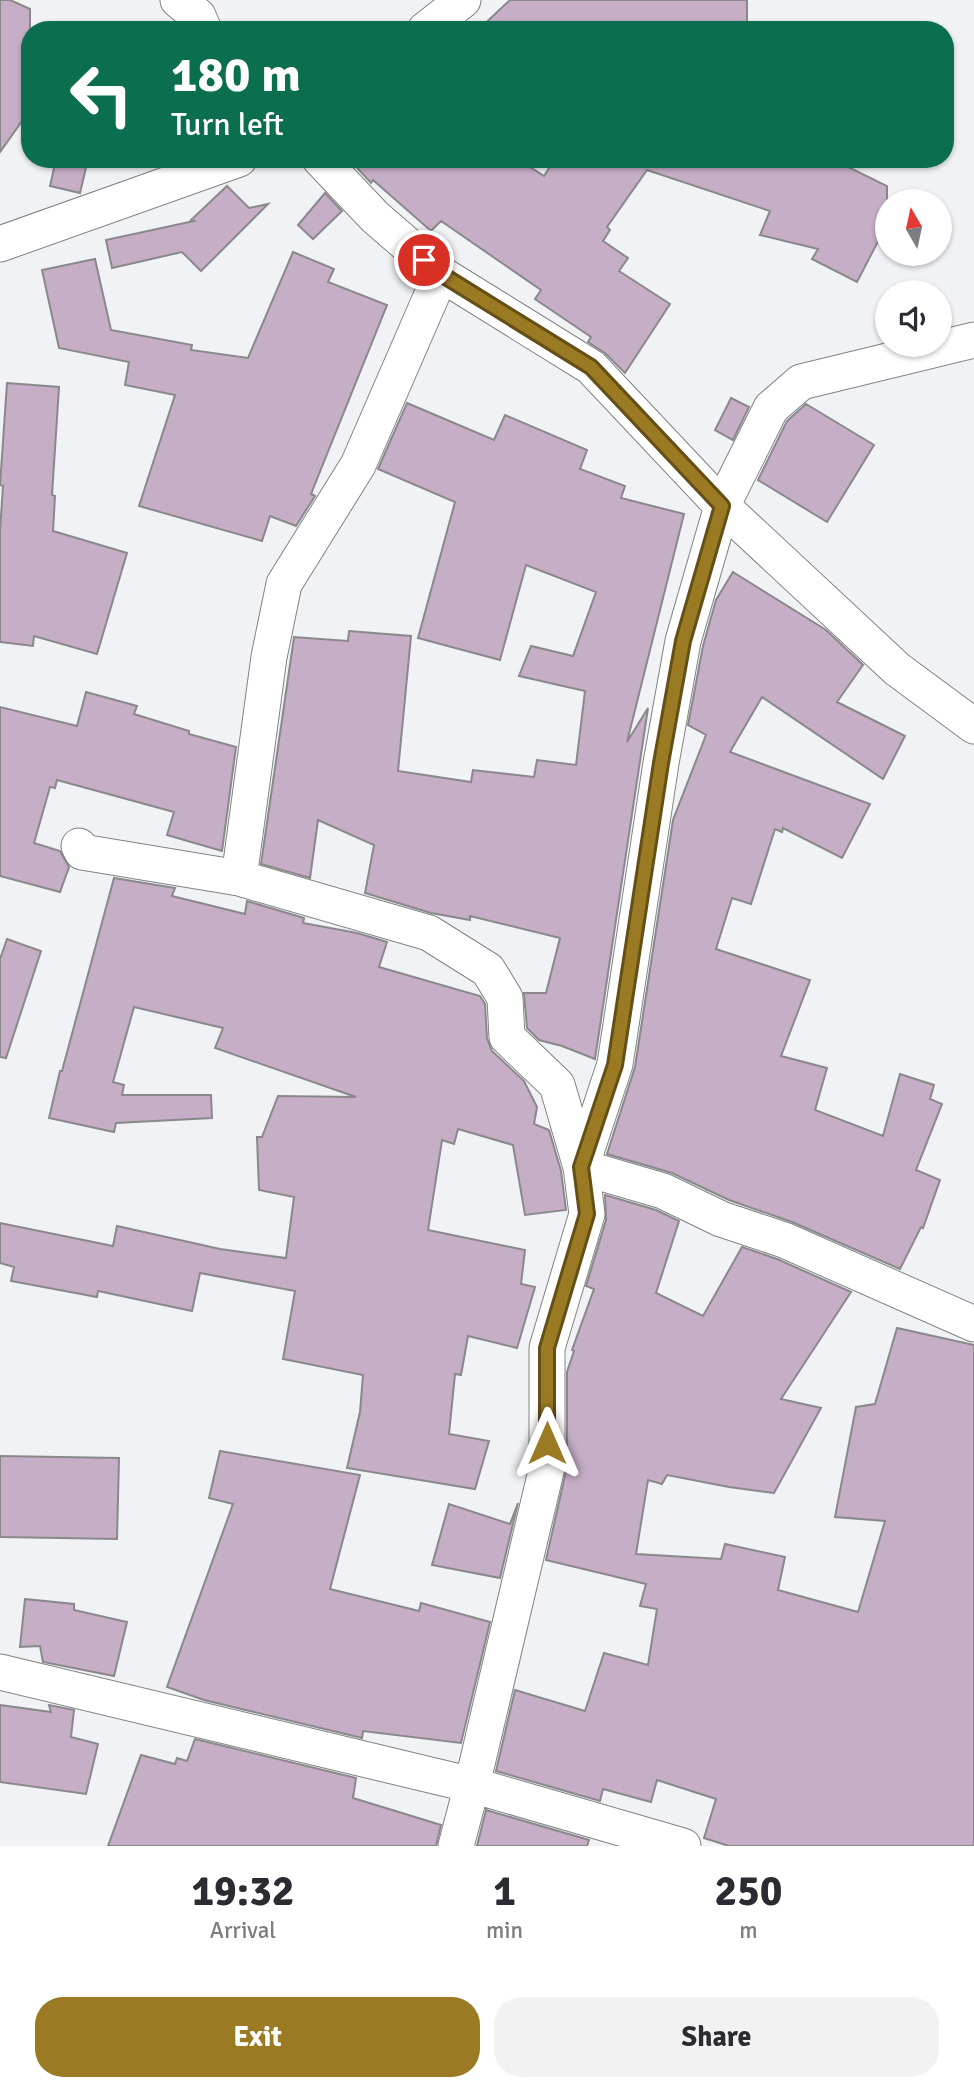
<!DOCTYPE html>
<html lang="en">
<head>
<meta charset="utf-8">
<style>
	:root { --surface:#fff; --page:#f2f2f3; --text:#2b2b33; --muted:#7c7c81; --accent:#9b7a24 }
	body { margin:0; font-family:Signika,sans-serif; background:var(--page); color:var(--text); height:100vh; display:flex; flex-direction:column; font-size:26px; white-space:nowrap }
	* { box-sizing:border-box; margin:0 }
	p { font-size:23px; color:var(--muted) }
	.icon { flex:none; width:38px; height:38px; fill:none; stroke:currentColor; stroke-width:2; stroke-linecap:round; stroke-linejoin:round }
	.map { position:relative; height:1846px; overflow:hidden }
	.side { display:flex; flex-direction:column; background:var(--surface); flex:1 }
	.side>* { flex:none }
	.banner { position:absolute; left:21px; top:21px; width:933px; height:147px; border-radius:28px; box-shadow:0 2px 5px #0004; background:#0b6e4f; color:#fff; overflow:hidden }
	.needle { width:46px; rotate:351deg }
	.fabs { position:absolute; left:875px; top:189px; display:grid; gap:14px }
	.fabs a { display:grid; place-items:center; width:77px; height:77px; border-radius:50%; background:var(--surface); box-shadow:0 2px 5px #0004; font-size:35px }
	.pin { position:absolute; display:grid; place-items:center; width:60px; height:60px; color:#fff; margin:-30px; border:4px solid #fff; border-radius:50%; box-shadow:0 2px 7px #0007 }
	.me { position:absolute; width:77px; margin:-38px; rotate:0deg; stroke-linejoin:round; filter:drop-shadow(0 0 5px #0008) }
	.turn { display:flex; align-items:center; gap:24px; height:147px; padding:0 35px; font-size:32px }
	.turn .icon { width:91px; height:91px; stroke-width:2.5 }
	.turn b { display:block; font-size:49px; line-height:60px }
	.eta { display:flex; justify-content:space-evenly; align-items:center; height:119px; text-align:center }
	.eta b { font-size:42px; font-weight:700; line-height:49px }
	.button { display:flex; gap:14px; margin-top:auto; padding:14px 35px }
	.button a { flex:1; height:80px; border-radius:28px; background:var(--accent); color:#fff; font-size:28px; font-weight:700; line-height:80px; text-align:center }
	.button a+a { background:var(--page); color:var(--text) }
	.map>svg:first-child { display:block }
	.building { fill:#c5aec6; stroke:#8a888a; stroke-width:2 }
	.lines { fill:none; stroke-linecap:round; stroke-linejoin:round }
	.minor-casing { stroke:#818385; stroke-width:37 }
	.minor { stroke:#fff; stroke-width:35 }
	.route-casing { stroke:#654f17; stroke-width:18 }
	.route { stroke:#9b7a24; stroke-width:12 }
</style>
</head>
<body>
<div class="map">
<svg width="974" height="1846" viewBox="0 0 974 1846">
	<rect width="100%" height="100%" fill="#f0f2f5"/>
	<!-- building -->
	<path class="building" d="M0,0H10L30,9V110L0,152Z
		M510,0H747V30H478Z
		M56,159H88L80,193L50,186Z
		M349,159H518L544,176L555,159H832L887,186V224L857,282L812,259L818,249L760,235L770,211L647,170L607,227L610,230L603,241L628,258L619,271L670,304L625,373L605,353L588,342L591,337L535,299L541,290L441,221L431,231L373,180L371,183Z
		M227,186L249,208L268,204L201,271L182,252L112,268L106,240L194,221L191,220Z
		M325,193L342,211L313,239L298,225Z
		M293,252L334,269L328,282L387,305L311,494L315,496L296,526L270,516L262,541L139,506L175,395L125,385L129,362L59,348L42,270L95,259L111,330L192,345L191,350L248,358Z
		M7,383L59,387L52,495L55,496L53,531L127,553L97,654L34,636L33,646L0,642V531L3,486L0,485Z
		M731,398L749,407L733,440L715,430Z
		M407,403L494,440L505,415L587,450L580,469L625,486L621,498L684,514L627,742L648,708L595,1059L562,1046L539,1040L527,1028L524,993H546L560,938L470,916V920L431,913L365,893L374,845L318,820L310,878L261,864L294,637L348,641L349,631L411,636L398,771L471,782L473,770L534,777L537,760L576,765L585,691L519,676L531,646L573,656L596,592L526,565L500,660L418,638L455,502L378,469Z
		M806,404L874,445L827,522L758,480L787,421Z
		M733,572L826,630L863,665L837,702L905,736L883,779L762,697L730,752L870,804L842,858L783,828L782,832L775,829L751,904L732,898L716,949L810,980L781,1056L827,1068L815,1110L883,1136L900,1074L934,1085L930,1099L942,1104L916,1170L940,1180L923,1228L921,1227L900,1269L792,1222L729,1200L672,1173L607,1154L635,1067L673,820L706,735L688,725L703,646L716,600Z
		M86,692L137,706L134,714L189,731V734L236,747L222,851L167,835L174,812L57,780L55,788L50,787L34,843L60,851L69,867L60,892L0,876V707L77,726Z
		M114,878L175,888L172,896L245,914L247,901L304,918L303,923L357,933L387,942L379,967L480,996L485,1004L487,1038L492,1051L524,1081L537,1107L534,1124L549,1130L561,1171L566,1210L525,1215L513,1145L458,1129L454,1144L442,1140L428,1230L525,1250L521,1284L535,1287L517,1348L468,1336L461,1375L455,1374L449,1434L489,1441L475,1489L347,1468L360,1412L363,1375L283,1359L295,1291L200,1273L192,1311L98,1291L97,1297L11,1281L14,1267L0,1263V1223L113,1246L117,1226L220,1249L286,1258L294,1197L259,1190L257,1137H262L278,1096L356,1097L215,1048L223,1028L134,1007L113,1082L124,1085L122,1095H211L212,1118L116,1123L114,1132L49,1118L60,1071H62Z
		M7,939L41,951L6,1058L0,1057V959Z
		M605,1195L656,1210L679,1221L656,1293L703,1316L742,1247L777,1259L851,1292L781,1399L821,1408L774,1493L729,1487L667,1475L662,1484L648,1480L636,1554L721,1559L725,1544L785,1557L778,1590L858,1612L885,1521L835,1517L856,1407L875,1404L897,1328L974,1345V1846H729L704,1838L716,1799L657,1780L651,1802L603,1789L600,1801L496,1771L515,1690L585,1711L604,1653L648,1665L657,1609L640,1606L646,1584L546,1560L567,1467V1372L574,1351L572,1350L594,1289L586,1286L606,1220Z
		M220,1451L360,1475L330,1589L419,1611L421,1603L490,1622L461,1743L363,1731L362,1738L204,1700L167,1687L233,1504L209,1498Z
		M0,1456L119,1458L117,1539L0,1537Z
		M518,1503L500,1578L432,1565L449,1504L510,1524Z
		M25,1599L74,1604V1610L127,1622L114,1676L43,1662L40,1646L20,1647Z
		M0,1705L51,1712L49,1705L74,1710L71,1737L98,1744L86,1794L0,1782Z
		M195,1739L356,1778L353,1798L441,1825L436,1846H108L141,1755L175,1764L177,1758L187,1761Z
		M486,1810L589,1840L587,1846H477Z"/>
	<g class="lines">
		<defs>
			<path id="minor" d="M178,0L198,16L204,30
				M425,30L463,0
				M320,159L375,217L441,274L591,367L722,506L897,669L974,726
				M0,244L239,159
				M79,846L82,852L239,878L429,933L488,970L505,998L507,1037L557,1085L581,1167L663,1191L721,1219L784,1240L974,1324
				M239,878L269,657L284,584L358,465L441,274
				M0,1672L472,1785L683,1846
				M456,1846L472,1785L547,1467V1348L587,1214L581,1167L615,1064L661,763L683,641L722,506L771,408L801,382L974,340"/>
		</defs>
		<!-- minor casing -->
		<use href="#minor" class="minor-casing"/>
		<!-- minor -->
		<use href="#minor" class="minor"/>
	</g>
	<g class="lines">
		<defs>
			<path id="route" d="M424,260L441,274L591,367L722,506L683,641L661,763L615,1065L581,1167L587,1214L547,1348V1443"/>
		</defs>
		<!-- route casing -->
		<use href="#route" class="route-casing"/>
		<!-- route -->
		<use href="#route" class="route"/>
	</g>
</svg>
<div class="fabs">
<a><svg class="needle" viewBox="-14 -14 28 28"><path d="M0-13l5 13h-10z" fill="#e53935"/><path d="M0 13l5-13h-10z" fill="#7c7c81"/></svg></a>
<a><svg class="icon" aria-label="sound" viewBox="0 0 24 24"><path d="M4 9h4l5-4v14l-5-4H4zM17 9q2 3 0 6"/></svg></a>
</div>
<div class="pin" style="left:424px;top:260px;background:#d93025"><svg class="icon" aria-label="arrive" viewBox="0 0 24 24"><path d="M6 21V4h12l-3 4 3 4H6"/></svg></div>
<svg class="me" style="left:547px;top:1443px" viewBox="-20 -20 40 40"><path d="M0-17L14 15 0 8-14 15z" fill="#9b7a24" stroke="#fff" stroke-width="4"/></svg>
<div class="banner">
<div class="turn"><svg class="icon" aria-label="left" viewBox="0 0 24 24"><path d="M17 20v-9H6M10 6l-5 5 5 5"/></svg><div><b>180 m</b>Turn left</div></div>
</div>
</div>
<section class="side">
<div class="eta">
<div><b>19:32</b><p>Arrival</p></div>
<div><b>1</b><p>min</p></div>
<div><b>250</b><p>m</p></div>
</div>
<div class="button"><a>Exit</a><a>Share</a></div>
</section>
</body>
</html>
